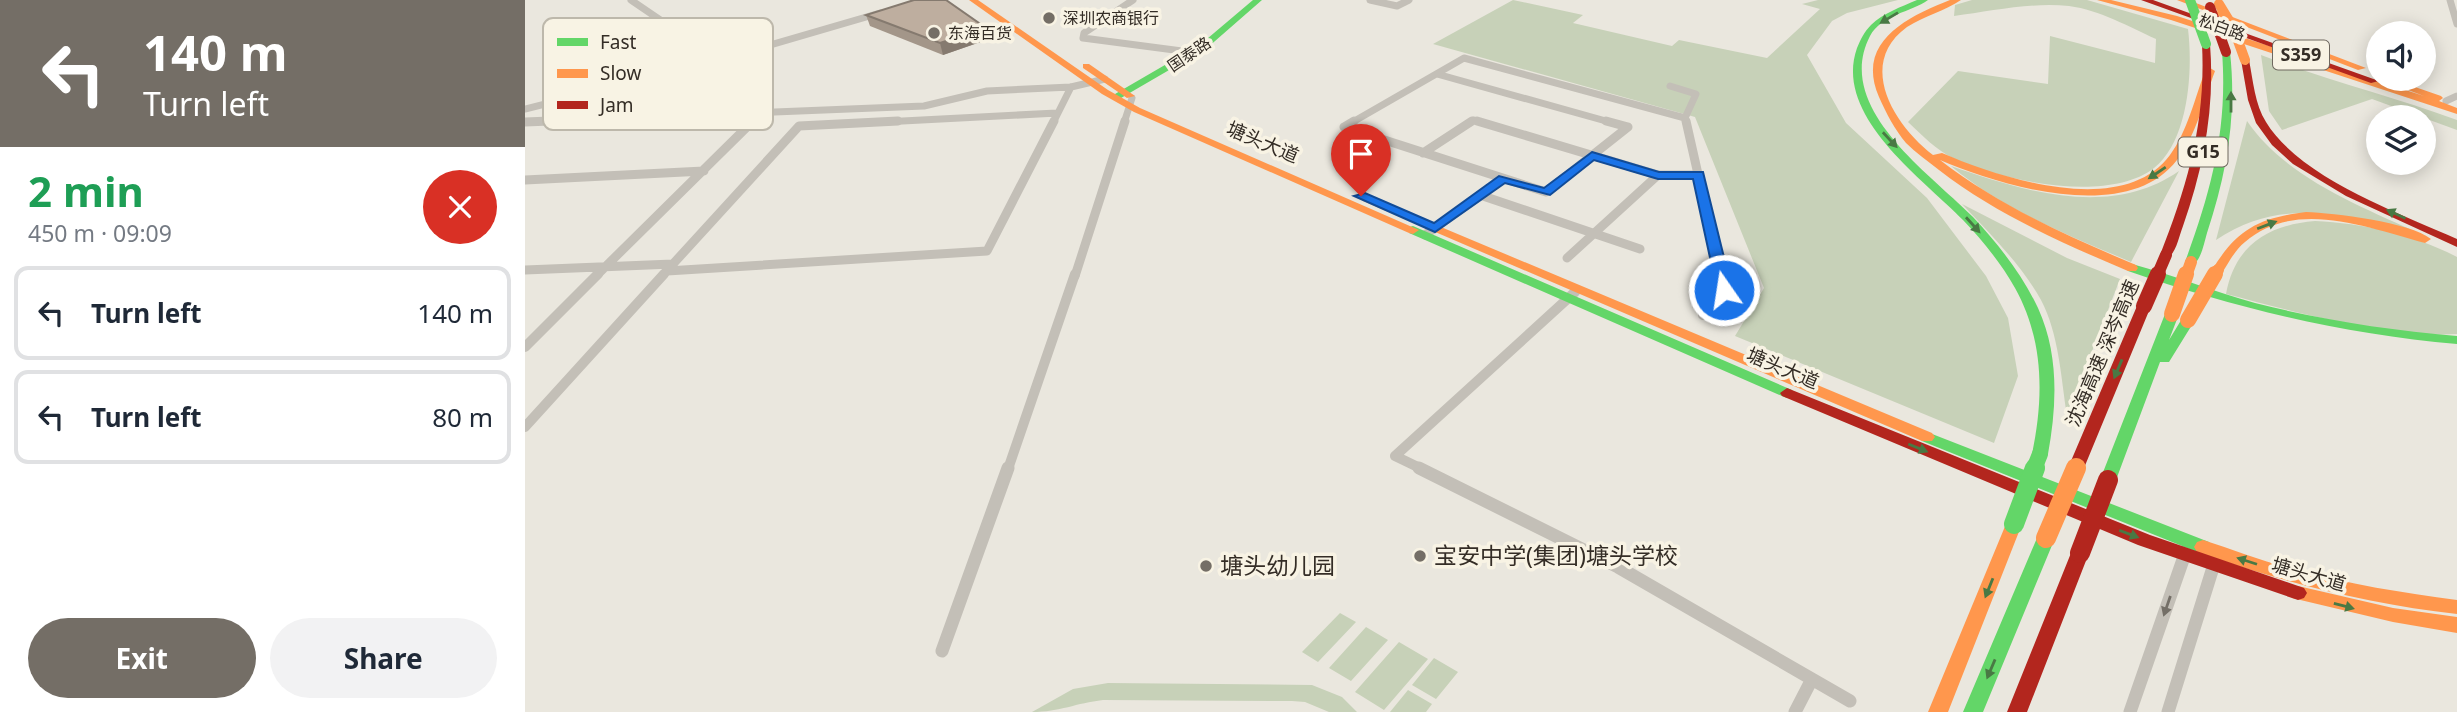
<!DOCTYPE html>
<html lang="en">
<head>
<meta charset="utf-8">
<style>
	:root { --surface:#fff; --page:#f2f2f3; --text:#1f2937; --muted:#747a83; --line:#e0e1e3; --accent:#746e66 }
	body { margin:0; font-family:"Noto Sans","Noto Sans SC",sans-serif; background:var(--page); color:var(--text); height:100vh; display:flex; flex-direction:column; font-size:26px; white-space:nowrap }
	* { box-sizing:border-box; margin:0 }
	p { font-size:23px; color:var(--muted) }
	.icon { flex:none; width:38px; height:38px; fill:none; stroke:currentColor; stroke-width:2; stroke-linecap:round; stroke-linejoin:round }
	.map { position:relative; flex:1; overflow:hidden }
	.sheet { display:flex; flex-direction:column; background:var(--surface); width:525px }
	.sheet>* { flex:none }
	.top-card { background:#746e66; color:#fff; overflow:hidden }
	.tools { position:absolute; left:1841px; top:21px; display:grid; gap:14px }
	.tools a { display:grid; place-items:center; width:70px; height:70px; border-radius:50%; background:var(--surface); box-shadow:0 4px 18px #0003; font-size:35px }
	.pin { position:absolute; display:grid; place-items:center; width:60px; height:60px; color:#fff; margin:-72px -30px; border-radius:50% 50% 50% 0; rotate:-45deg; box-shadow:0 0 7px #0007 }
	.pin .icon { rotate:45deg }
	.me { position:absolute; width:77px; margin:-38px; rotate:347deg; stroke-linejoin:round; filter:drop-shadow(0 0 5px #0008) }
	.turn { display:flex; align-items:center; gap:24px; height:147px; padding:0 28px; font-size:32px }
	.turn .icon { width:91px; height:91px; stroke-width:2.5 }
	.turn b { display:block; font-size:49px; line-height:60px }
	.round { display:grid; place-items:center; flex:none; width:74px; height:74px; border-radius:37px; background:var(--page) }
	.summary { display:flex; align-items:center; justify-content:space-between; height:119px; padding:0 28px }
	h1 { font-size:42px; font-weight:700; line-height:52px; color:#1e9e55 }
	.cta { display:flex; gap:14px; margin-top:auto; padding:14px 28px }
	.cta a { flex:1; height:80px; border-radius:42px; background:var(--accent); color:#fff; font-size:28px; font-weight:700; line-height:80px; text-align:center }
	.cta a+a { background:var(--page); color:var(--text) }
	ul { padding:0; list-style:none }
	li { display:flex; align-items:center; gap:21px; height:94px; margin:0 14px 10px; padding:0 14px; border:4px solid var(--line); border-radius:14px }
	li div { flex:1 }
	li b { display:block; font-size:26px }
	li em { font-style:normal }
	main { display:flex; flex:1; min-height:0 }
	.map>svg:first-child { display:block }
	.green { fill:#c7d1b8 }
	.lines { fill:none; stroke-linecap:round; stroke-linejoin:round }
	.street-far3 { stroke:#c3bfb7; stroke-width:7 }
	.street-far2 { stroke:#c3bfb7; stroke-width:9 }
	.street-far1 { stroke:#c3bfb7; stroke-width:10 }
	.street { stroke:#c3bfb7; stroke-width:13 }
	.fast { fill:#63d668; fill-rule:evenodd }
	.slow { fill:#ff974d; fill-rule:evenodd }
	.jam { fill:#b3261e; fill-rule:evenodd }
	.fast-bridge-far2 { stroke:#63d668; stroke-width:10 }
	.fast-bridge-far1 { stroke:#63d668; stroke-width:16 }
	.fast-bridge { stroke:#63d668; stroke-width:20 }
	.slow-bridge-far3 { stroke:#ff974d; stroke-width:10 }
	.slow-bridge-far2 { stroke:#ff974d; stroke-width:12 }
	.slow-bridge-far1 { stroke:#ff974d; stroke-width:16 }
	.slow-bridge { stroke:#ff974d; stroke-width:20 }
	.jam-bridge-far3 { stroke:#b3261e; stroke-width:10 }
	.jam-bridge-far2 { stroke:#b3261e; stroke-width:12 }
	.jam-bridge-far1 { stroke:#b3261e; stroke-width:16 }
	.jam-bridge { stroke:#b3261e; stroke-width:20 }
	.wall { fill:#a39689 }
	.shaded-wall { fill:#857a6f }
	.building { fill:#beae9f; stroke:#857a6f; stroke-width:2 }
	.oneway { fill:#497944 }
	.oneway2 { fill:#746f67 }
	.route { fill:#1a73e8; stroke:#114b97; stroke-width:2 }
	.poi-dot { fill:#746e66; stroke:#f8f3e4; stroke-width:2.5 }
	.labels { text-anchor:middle; stroke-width:7; stroke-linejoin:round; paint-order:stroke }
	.far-poi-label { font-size:16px; fill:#342d26; stroke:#f8f3e4; text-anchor:start }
	.far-street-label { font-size:16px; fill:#342d26; stroke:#f8f3e4 }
	.shield { fill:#f8f3e4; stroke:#6f685f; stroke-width:2 }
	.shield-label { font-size:18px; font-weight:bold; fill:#342d26 }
	.street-label { font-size:19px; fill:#342d26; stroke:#f8f3e4 }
	.near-poi-label { font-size:23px; fill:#342d26; stroke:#f8f3e4; text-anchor:start }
	.key { fill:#f8f3e4; stroke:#bdb8ab; stroke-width:2 }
	.key-label { font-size:19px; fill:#342d26 }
</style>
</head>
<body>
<main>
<section class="sheet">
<div class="top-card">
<div class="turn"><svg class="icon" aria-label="left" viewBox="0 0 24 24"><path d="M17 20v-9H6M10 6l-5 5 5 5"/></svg><div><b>140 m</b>Turn left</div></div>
</div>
<div class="summary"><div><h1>2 min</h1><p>450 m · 09:09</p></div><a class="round" style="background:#d93025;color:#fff"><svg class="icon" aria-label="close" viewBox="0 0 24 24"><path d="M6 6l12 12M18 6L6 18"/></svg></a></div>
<ul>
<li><svg class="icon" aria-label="left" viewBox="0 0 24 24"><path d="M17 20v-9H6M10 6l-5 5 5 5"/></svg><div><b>Turn left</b></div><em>140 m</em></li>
<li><svg class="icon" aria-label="left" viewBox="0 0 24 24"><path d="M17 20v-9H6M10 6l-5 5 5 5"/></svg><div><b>Turn left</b></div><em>80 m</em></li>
</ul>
<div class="cta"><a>Exit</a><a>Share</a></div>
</section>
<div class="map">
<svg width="1932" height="712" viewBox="0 0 1932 712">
	<rect width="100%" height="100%" fill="#eae7de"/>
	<!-- green -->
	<path class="green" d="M988,0L1058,15L1048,23L1147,46L1154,40L1242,58L1295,9L1277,4L1293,0H1373L1322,13L1307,21L1282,55L1321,123L1402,198L1461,276L1483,318L1493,376L1469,443L1210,336L1239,288L1170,117L908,44Z
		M1447,0H1562L1663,29C1668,70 1664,140 1629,168C1583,204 1476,181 1428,158C1411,150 1397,135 1383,122L1433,71L1523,84L1525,36L1630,63L1631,39C1604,27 1575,10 1544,6C1507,2 1466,11 1429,16L1430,5Z
		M1736,55C1800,80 1867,96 1932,120V130L1847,99L1757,130L1744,111Z
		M1722,121C1761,178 1835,206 1896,234C1821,217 1760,194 1691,240Z
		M1426,166C1498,191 1585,219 1654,171L1606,262C1543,235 1480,211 1426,166Z
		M1437,204L1542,258L1595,279L1542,416C1536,378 1534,334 1516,300C1496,264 1465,234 1437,204Z
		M1790,221C1838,223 1890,235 1932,257V334C1859,338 1771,312 1701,294C1710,245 1743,225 1790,221Z
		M815,613L831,622L793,662L777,652Z
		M841,627L863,640L826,681L804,668Z
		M874,642L903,659L859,710L830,692Z
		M909,658L933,672L911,699L887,685Z
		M583,683L787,685L817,697L832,712H804L780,702L767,701L578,700C551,703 535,712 507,712L548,689Z
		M883,690L907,704L901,712H865Z"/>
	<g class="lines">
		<!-- street-far3 -->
		<path class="street-far3" d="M106,0L194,60
			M608,0L559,33L558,38L657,51
			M845,0L872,6L884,0
			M1925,0L1932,24
			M912,74L1088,123
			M1145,86L1171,94L1160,118L1161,123
			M1921,101L1932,96
			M0,109L194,60L355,13
			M0,122L399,106L462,91L546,87L580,79
			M226,123L236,113
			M339,123L532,113
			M528,123L546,87
			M599,123L607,98
			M826,123L939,58L1160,118
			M945,123L949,120L958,123"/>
		<!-- street-far2 -->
		<path class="street-far2" d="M952,121L1133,175H1173
			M1081,121L1103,127
			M1161,121L1196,276
			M0,122L25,121
			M819,127L829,121
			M819,127L1021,192L1103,127
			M898,153L947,121
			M0,180L179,171
			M955,195L1115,249
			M900,235L978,179
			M1042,258L1133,175
			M0,270L148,264
			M142,271L462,251L529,121
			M71,276L228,121
			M137,276L274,126L373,121
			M550,276L600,121"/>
		<!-- street-far1 -->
		<path class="street-far1" d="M1178,315L1199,290L1195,274
			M0,347L73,274
			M0,427L139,274
			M483,469L550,274
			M897,469L870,456L1050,292"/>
		<!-- street -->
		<path class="street" d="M894,468L1093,567L1325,701
			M417,651L483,468
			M1270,712L1287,679
			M1605,712L1661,551
			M1643,712L1690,561"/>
		<!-- fast -->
		<path class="fast" d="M728,0H737L682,48L596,98H590V94L676,44Z
			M1392,0H1403C1386,12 1356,15 1345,36C1308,108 1405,173 1448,217C1473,244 1497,274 1513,308C1534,354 1532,405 1523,454L1521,458H1509L1507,454C1519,397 1519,340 1490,288C1476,263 1457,240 1438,220C1397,178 1308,116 1332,48C1336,39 1339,32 1346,25C1358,13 1376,7 1392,0Z
			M1701,49L1705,52C1712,115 1702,173 1682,233C1679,243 1676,262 1666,266L1660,262C1686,191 1703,129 1697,52Z
			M888,226L1267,390L1269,393L1262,398L1257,396L884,233V227Z
			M1607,264C1649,275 1689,292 1730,303C1797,320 1864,330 1932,336V344C1818,334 1710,308 1603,271L1601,268L1603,265Z
			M1647,310L1654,314L1644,340L1658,317H1668L1670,320L1644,362H1635L1591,480L1589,484H1577L1575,480L1640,314Z
			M1402,432L1684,542L1687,547L1684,552L1678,554L1672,552L1397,441L1394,437L1397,433Z
			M1521,532L1527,533L1530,538L1458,712H1438L1512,538L1515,533Z"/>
		<!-- slow -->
		<path class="slow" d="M444,0H453L583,90L615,108L894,230L888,234L884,233L609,112L577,94Z
			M1425,0H1436C1420,11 1399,16 1382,27C1331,64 1369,125 1408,155L1417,153C1475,178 1598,219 1645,155C1662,132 1670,98 1680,71L1685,68L1690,71C1679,100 1671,136 1652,160C1602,225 1476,186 1415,160C1475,206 1542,236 1611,265L1613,268L1611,271H1603C1537,243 1471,214 1414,170C1403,161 1391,153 1381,143C1370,130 1361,113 1354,97C1330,42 1382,17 1425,0Z
			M1572,0H1586L1652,16L1899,96L1854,79H1867L1916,96L1918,98L1914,101L1932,108V114L1646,20Z
			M1652,0H1663L1841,68L1833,70Z
			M558,64H564L610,96L602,98L558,68Z
			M842,196L1407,433L1410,437L1407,441H1397L838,201L836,199Z
			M1781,212C1809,213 1885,222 1906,239L1900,243C1843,228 1771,198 1720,242C1710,250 1704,262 1697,273H1689L1687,270C1712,229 1734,218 1781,212Z
			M1489,518L1495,520L1497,524L1423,712H1403L1481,524L1483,520Z
			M1678,540C1709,550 1740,562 1771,570C1824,584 1878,593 1932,600V614C1842,604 1757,582 1672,552L1669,547L1672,542Z
			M1773,586L1868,608L1932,617V633L1868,622L1767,598L1764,593L1767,588Z"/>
		<!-- jam -->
		<path class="jam" d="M1616,0H1628L1854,81L1846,83Z
			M1681,41L1685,44C1690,108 1679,166 1658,226C1654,236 1651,255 1641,259L1635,255C1663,184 1681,121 1677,44Z
			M1720,57L1724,60C1728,80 1730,105 1741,122C1775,178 1874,213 1932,239V247L1821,196L1768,164L1747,145L1731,123L1723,100L1716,60Z
			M1619,302L1626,306L1559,468L1557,472H1545L1543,468L1612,306Z
			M1262,388L1625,535L1779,588L1782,593L1779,598L1773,600L1613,545L1257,396L1255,393Z
			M1555,546L1561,548L1564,553L1502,712H1482L1546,553L1549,548Z"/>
		<!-- fast-bridge-far2 -->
		<path class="fast-bridge-far2" d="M1665,0L1681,44"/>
		<!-- fast-bridge-far1 -->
		<path class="fast-bridge-far1" d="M1509,469L1515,454"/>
		<!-- fast-bridge -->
		<path class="fast-bridge" d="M1489,524L1510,468"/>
		<!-- slow-bridge-far3 -->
		<path class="slow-bridge-far3" d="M1694,4L1708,27L1720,60"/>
		<!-- slow-bridge-far2 -->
		<path class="slow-bridge-far2" d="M1661,276L1666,262
			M1689,276L1693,270"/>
		<!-- slow-bridge-far1 -->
		<path class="slow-bridge-far1" d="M1647,314L1661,274
			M1663,320L1690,274"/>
		<!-- slow-bridge -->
		<path class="slow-bridge" d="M1521,538L1551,468"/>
		<!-- jam-bridge-far3 -->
		<path class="jam-bridge-far3" d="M1685,7L1701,52"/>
		<!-- jam-bridge-far2 -->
		<path class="jam-bridge-far2" d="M1632,276L1641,255"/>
		<!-- jam-bridge-far1 -->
		<path class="jam-bridge-far1" d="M1619,306L1633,274"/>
		<!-- jam-bridge -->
		<path class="jam-bridge" d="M1555,553L1583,480"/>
	</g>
	<!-- wall -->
	<path class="wall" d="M341,15L461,28L464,39L418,55L345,26Z"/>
	<!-- shaded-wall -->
	<path class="shaded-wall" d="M461,28L464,39L418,55L415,43Z"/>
	<!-- building -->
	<path class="building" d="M389,0H421L461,28L415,43L341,15Z"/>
	<!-- one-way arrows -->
	<defs><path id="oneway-solid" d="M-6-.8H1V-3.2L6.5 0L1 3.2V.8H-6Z" transform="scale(1.75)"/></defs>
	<g class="oneway">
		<use href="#oneway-solid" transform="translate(1364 18) rotate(149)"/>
		<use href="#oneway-solid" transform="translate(1706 102) rotate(-90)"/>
		<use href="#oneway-solid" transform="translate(1365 140) rotate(47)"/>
		<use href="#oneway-solid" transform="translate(1632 173) rotate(146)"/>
		<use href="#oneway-solid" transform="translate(1871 214) rotate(-155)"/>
		<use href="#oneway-solid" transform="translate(1448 225) rotate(48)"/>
		<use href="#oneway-solid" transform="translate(1742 225) rotate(-21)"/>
		<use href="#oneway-solid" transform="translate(1593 369) rotate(113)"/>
		<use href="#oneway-solid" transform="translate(1393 448) rotate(22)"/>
		<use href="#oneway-solid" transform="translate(1604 534) rotate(21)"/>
		<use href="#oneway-solid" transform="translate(1722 561) rotate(-162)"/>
		<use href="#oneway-solid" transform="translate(1464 588) rotate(112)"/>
		<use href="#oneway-solid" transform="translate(1819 606) rotate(15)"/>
		<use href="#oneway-solid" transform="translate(1466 669) rotate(113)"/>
	</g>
	<use class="oneway2" href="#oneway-solid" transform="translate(1642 606) rotate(109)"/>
	<!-- route -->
	<path class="route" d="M1067,152L1134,172H1178L1207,290L1205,293L1199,295L1192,290L1168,179H1133L1069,160L1025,195L980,183L910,232L829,196L840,193L909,223L974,176L1019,188Z"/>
	<!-- markers -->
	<g class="poi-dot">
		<circle cx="524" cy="18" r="7"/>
		<circle cx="409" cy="33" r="7"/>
		<circle cx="895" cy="556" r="7"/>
		<circle cx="681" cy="566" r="7"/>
	</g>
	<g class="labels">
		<!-- far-poi labels -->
		<g class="far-poi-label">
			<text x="538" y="24">深圳农商银行</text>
			<text x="423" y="39">东海百货</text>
		</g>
		<!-- far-street labels -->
		<g class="far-street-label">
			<text transform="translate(1697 27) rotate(20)" y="6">松白路</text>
			<text transform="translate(664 54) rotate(-34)" y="6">国泰路</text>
		</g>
		<!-- shield labels -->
		<g class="shield">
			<rect x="1748" y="40.5" width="56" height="29" rx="5"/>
			<rect x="1653.5" y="137.5" width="49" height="29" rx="5"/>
		</g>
		<g class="shield-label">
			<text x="1776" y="61">S359</text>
			<text x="1678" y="158">G15</text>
		</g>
		<!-- street labels -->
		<g class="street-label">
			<text transform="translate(738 142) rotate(23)" y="7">塘头大道</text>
			<text transform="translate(1577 353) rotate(-67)" y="7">沈海高速 深岑高速</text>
			<text transform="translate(1258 368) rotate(23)" y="7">塘头大道</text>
			<text transform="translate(1784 574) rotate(16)" y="7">塘头大道</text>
		</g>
		<!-- near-poi labels -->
		<g class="near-poi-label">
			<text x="909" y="564">宝安中学(集团)塘头学校</text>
			<text x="695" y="574">塘头幼儿园</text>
		</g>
	</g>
	<!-- legend -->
	<rect x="18" y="18" width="230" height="112" rx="10" class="key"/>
	<rect x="32" y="38" width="31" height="8" fill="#63d668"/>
	<rect x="32" y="69" width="31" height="9" fill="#ff974d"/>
	<rect x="32" y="101" width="31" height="8" fill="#b3261e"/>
	<g class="key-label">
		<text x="75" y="49">Fast</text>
		<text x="75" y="80">Slow</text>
		<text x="75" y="112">Jam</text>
	</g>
</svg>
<div class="tools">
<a><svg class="icon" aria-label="sound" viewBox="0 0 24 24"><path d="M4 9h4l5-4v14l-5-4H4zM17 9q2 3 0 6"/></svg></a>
<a><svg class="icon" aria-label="layers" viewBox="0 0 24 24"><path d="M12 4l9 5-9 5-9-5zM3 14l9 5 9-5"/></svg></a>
</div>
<div class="pin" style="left:836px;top:196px;background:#d93025"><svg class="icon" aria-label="arrive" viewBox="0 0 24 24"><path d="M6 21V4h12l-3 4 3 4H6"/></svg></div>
<svg class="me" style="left:1199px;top:290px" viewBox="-20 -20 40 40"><circle r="17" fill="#1a73e8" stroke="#fff" stroke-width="3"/><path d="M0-11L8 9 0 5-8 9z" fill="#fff"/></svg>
</div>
</main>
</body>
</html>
